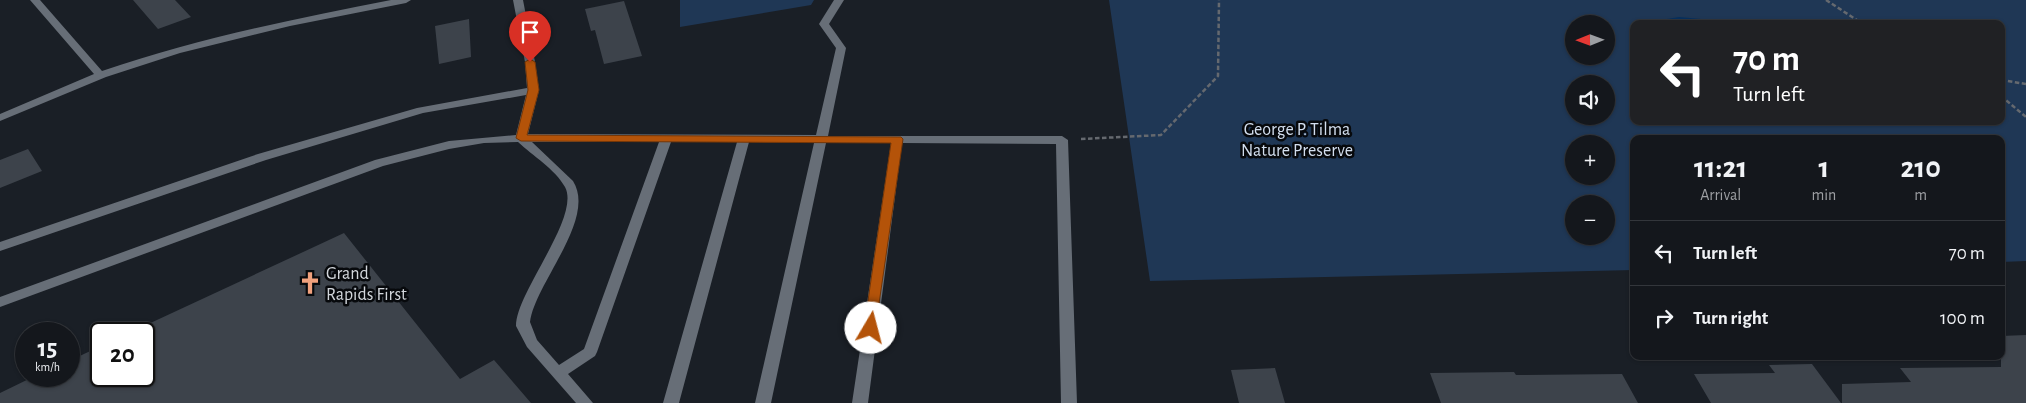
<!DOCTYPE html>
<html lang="en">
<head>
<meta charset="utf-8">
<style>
	:root { --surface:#14171c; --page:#212429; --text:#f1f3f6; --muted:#9d9fa3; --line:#33363b }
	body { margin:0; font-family:"Alegreya Sans",sans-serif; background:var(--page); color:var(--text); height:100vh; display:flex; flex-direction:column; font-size:19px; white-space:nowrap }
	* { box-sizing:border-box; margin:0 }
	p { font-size:16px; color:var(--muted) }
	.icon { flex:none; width:28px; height:28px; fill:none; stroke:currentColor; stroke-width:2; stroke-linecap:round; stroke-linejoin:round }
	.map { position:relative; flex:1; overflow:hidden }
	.drawer { position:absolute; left:1630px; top:135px; width:375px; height:225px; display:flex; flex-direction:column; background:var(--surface); border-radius:10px; box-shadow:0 1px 4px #0004,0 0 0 1px var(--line) }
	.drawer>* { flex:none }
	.guide { position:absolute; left:1630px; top:20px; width:375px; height:105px; border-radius:10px; box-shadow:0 1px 4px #0004,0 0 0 1px var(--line); background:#202124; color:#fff; overflow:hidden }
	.needle { width:32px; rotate:269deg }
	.tools { position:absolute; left:1565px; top:15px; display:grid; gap:10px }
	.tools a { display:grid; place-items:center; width:50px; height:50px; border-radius:50%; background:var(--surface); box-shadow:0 1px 4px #0004,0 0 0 1px var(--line); font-size:25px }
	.speed { position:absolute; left:15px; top:322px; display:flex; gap:10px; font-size:25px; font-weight:700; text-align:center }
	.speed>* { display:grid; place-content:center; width:65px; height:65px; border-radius:50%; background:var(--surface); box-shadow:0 1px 4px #0004,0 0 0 1px var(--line); line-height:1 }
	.speed small { font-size:12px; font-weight:400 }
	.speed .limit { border:2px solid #111; border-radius:8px; background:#fff; color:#111 }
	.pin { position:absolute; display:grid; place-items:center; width:42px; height:42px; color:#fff; margin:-51px -21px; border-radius:50% 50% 50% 0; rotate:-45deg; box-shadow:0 0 5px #0007 }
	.pin .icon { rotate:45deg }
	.me { position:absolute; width:55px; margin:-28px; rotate:8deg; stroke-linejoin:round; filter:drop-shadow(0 0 4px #0008) }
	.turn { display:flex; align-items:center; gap:18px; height:105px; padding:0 20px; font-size:22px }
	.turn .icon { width:65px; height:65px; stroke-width:2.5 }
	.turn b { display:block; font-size:35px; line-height:42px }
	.eta { display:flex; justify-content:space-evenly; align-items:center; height:85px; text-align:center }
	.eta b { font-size:30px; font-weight:600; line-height:35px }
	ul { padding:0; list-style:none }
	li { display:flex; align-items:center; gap:15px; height:65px; padding:0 20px; border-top:1px solid var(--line) }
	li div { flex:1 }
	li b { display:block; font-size:19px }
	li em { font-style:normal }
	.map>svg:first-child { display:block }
	.green { fill:#1f3755; fill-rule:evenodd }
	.water { fill:#06305f }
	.building { fill:#3d434b }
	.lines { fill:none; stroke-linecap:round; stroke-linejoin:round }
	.path { stroke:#65696f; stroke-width:2.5; stroke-dasharray:4.5 2.5; stroke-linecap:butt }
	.lane { fill:#676e77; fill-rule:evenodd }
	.street { fill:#676e77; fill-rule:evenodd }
	.route { fill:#b45309; stroke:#753606 }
	.labels { text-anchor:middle; stroke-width:5; stroke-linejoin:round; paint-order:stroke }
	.park-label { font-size:18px; fill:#d3dfef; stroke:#07090c }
	.poi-label { font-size:18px; fill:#d2d6db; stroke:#07090c; text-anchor:start }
</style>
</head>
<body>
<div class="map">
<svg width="2026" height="403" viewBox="0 0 2026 403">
	<rect width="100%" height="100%" fill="#1a1f26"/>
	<!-- green -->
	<path class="green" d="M680,0H814L811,5L680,27Z
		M1109,0H2026V261L2001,262V139H1634V270L1150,281ZM1574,24H1606V56H1574ZM1634,24H2001V121H1634ZM1574,84H1606V116H1574ZM1574,144H1606V176H1574ZM1574,204H1606V236H1574Z"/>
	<!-- water -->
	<path class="water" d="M1679,17L1734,22L1735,24H1637Z"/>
	<!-- building -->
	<path class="building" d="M133,0H175L191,17L158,29Z
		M624,1L642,56L604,64L595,30L591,31L585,9Z
		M469,19L471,57L439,64L435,26Z
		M28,149L42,171L0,188V160Z
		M344,233L460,379L494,360L531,403H0V393L35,376H69V361L101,346V376H144V326Z
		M2026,335V403H1842V384L1911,382L1900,368L2001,367V336Z
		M1812,364L1841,403H1711L1694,374L1775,373L1769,365Z
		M1275,368L1285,403H1239L1231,370Z
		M1514,372L1516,375L1622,374L1638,403H1441L1430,373Z"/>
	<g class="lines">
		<!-- path -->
		<path class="path" d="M1826,0L1863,24
			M2001,80L2026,84
			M2001,96L2026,117
			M1081,139L1161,135L1218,76L1219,0"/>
		<!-- lane -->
		<path class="lane" d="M834,0H844L829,24L846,48L828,136H1062L1068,140L1077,403H1061L1056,144L902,143L868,403H852L891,143H826L771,403H755L814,143L749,142L679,403H663L737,142H671L597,352L595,356L568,374L593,403H576L527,347L516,326C516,292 581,217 565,187C555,169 533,156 518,142L484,143L449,149L383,166L0,307V297L375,160L449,141L516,135L526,95L423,113L266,160L0,251V242L258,154L417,108L527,88L525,62L530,59L535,62L539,90L528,134L816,135L836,48L819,24ZM532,142H659L584,349L559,365L537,340L530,322C535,283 597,219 573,181Z"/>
		<!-- street -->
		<path class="street" d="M30,0H40L102,71C196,39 293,19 391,0H411L406,3L290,26L180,53L106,77L0,121V114L94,74Z
			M513,0H523L535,62L534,64H526L525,62Z"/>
	</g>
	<!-- route -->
	<path class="route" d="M530,59L535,62L539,90L527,135L901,137L903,139L875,331L871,332L864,328L891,143L521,141L516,138L528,90L525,62Z"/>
	<!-- icons -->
	<defs>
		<symbol id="church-bare" viewBox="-9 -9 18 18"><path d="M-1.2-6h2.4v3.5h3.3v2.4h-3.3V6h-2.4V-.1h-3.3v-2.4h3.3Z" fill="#f1a17d" stroke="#07090c" stroke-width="2.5" paint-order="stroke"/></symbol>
	</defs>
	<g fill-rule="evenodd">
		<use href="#church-bare" x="294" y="267" width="32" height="32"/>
	</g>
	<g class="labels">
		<!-- park labels -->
		<g class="park-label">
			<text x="1297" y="135">George P. Tilma<tspan x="1297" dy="21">Nature Preserve</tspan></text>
		</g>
		<!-- poi labels -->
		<g class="poi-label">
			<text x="326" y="279">Grand<tspan x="326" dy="21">Rapids First</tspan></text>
		</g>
	</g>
</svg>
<div class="tools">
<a><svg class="needle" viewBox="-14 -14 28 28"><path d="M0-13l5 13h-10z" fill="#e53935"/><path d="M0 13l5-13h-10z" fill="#9d9fa3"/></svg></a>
<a><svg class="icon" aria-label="sound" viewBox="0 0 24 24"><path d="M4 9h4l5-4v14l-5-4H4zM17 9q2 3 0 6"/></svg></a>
<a>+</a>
<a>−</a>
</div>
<div class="speed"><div>15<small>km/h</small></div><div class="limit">20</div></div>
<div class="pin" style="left:530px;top:62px;background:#d93025"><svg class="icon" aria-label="arrive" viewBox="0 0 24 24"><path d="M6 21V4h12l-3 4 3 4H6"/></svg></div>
<svg class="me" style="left:871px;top:328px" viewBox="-20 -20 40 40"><circle r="19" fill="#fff"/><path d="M0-13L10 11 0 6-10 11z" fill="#b45309"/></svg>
<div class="guide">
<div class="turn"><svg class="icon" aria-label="left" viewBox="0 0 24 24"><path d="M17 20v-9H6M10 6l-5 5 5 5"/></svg><div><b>70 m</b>Turn left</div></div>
</div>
<section class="drawer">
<div class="eta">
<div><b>11:21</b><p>Arrival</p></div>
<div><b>1</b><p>min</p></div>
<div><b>210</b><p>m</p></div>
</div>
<ul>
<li><svg class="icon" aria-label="left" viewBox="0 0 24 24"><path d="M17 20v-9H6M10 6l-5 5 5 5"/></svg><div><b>Turn left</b></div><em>70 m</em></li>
<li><svg class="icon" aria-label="right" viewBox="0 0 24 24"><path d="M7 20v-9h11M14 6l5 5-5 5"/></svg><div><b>Turn right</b></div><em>100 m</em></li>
</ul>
</section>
</div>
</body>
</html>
